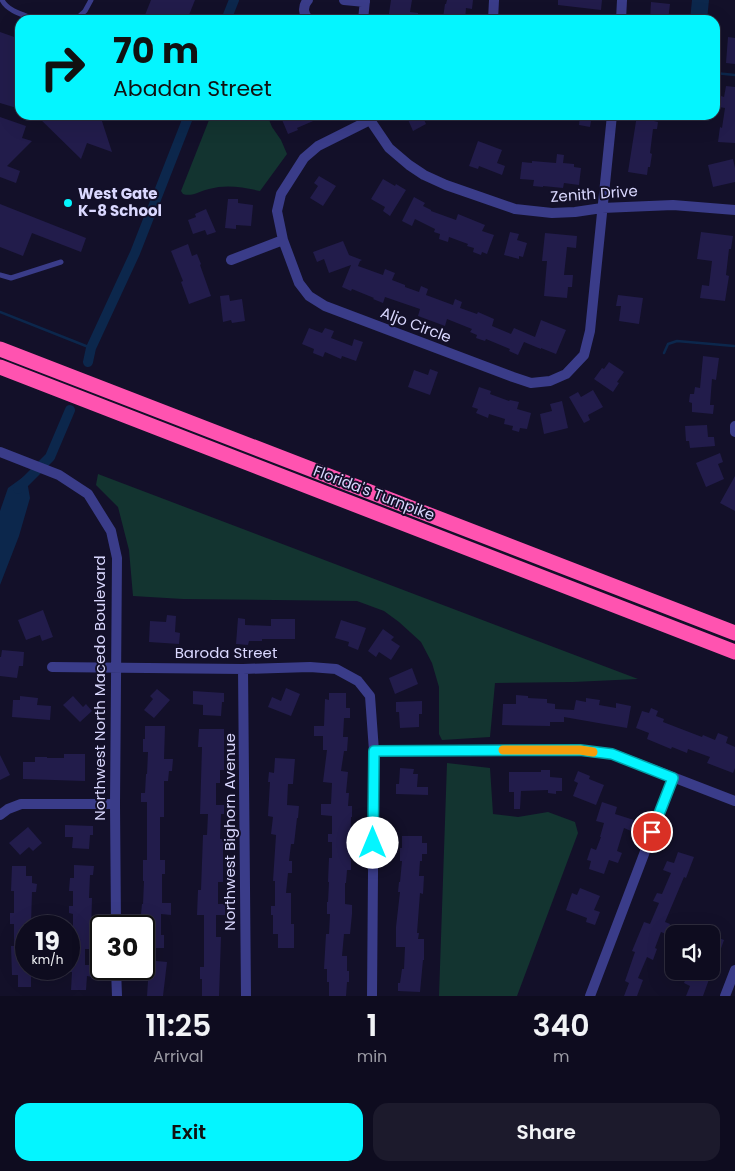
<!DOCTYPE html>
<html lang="en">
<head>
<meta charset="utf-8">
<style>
	:root { --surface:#0e0c1f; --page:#1c1a2c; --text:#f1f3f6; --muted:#9b9ba4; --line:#2e2c3d; --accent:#04f5ff }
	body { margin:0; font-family:Poppins,sans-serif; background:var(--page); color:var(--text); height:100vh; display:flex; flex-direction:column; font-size:19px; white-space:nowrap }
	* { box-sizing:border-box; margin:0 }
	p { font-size:16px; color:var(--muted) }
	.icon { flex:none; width:28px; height:28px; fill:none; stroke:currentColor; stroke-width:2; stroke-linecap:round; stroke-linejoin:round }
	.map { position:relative; height:996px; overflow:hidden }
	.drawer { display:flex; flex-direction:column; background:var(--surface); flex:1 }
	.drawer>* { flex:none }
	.hud { position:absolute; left:15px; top:15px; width:705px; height:105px; border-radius:15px; box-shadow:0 5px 20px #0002,0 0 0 1px var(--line); background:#04f5ff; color:#111; overflow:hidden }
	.fabs { position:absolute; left:665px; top:925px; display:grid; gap:10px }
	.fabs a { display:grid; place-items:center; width:55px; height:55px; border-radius:10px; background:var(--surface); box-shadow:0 5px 20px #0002,0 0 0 1px var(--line); font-size:25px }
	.speed { position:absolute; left:15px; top:915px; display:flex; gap:10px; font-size:25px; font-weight:700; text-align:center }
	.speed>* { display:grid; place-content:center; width:65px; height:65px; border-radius:50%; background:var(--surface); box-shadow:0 5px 20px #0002,0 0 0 1px var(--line); line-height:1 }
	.speed small { font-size:12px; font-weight:400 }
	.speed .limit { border:2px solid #111; border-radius:8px; background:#fff; color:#111 }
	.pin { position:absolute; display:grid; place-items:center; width:42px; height:42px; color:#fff; margin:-21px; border:2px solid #fff; border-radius:50%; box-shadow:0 1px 5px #0007 }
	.me { position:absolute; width:55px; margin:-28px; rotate:0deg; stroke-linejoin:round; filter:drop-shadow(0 0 4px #0008) }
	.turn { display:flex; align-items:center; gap:18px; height:105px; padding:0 15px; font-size:22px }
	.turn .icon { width:65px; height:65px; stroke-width:2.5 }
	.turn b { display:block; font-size:35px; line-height:42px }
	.eta { display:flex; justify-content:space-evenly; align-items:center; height:85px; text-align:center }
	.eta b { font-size:30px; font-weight:600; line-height:35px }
	.primary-button { display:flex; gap:10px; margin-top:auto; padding:10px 15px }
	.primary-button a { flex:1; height:58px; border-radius:15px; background:var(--accent); color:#111; font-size:20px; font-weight:600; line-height:58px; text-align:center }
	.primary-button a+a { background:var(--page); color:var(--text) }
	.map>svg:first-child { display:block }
	.green { fill:#133430 }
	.water { fill:#0c274c }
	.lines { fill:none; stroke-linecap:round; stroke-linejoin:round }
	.stream { stroke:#0c274c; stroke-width:2.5 }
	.canal { stroke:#0c274c; stroke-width:10 }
	.building { fill:#221c4b }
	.lane { stroke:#3a3c89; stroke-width:5 }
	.street { stroke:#3a3c89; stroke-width:10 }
	.highway { stroke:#ff53b0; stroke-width:15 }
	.route-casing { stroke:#039fa6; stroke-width:12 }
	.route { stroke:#04f5ff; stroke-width:9 }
	.slow { stroke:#f59e0b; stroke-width:9 }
	.poi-dot { fill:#04f5ff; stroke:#131029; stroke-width:2 }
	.labels { text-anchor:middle; stroke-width:4; stroke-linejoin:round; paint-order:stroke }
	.poi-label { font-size:15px; font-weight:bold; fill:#dad8ff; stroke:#131029; text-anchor:start }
	.street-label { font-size:15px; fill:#dad8ff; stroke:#131029 }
</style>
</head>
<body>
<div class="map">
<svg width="735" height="996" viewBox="0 0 735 996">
	<rect width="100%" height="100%" fill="#131029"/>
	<!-- green -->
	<path class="green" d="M211,115H267L272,127L281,140L287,154L260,191C243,187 226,184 209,189C200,191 192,197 183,194L181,191Z
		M98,474L638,679L573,682L495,683L490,737L442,740L439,734V687L432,663L421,642L399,622L384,611L357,601L183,599L133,596L129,550L118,507L96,485Z
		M447,763L490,768L493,814L518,817L548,812L575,822L578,833L517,996H439Z"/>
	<!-- water -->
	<path class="water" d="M692,0H709L707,20H690Z
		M26,475L30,498L19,536L0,585V511L8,488Z"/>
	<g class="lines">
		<!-- stream -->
		<path class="stream" d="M715,73L735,75
			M0,312L91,348
			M664,353L668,344L677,341L734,346"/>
		<!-- canal -->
		<path class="canal" d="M226,20L234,0
			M88,362L91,348L135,253L189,115
			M18,489L50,457L70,410"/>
	</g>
	<!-- building -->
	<path class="building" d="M151,0H195L187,20H143Z
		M391,0H412L410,12L418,13V20H388Z
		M447,0H473L472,9L466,8L465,20L443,18L445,4H446Z
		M558,0H602L601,10L558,5Z
		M651,2L670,4L668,20H650Z
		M0,32L20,39V109L0,103Z
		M728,37L735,38V64L726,63Z
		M726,86L735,87V143L718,142L720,127L722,128L725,108L719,107L721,96L724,97Z
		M36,115H100L112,152L87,143L81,159Z
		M280,115H327L297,128L298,130L288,134Z
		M406,115H422L426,124L413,131Z
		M580,115H592L590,127L579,125Z
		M637,115L654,116V121L658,122L657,129H653L650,153L652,154L650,167H648L647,175L628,172Z
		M0,117L26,126L22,138L32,141L7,166L20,171L16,183L0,177Z
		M478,141L502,150L497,163L505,166L502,175L479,166L478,169L469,166Z
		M557,154L564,155L563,163L574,164V167L581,168L579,185L564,183L563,188L543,186V187L533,186L534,180L520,179L522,162L532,163V161L556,163Z
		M733,159L735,168V182L713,187L708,165Z
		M319,176L336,186L323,206L310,198L318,186L314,183Z
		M383,179L395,186L396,184L406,190L390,216L383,211L385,207L371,199Z
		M414,197L425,203L423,206L431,210V211L456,220L458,214L485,225L482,231L494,235L487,254L482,252L481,255L473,252L474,248L467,246L468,244L449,237L448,242L439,239L440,234L434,232L435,229L415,219L412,226L402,221Z
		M228,199H238V203L253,205L251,226L236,225V229L225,228Z
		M0,204L86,238L81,252L32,233L23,256L0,247Z
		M206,209L216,232L207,235L205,230L193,234L188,220L196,217L195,214Z
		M510,232L519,234L517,240L527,243L523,257L519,256V259L504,255Z
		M701,232L733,236L731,249H729L726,275L729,276L725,301L700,298L702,285L709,286L712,261L697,259Z
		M545,233L577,236L576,248L567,247L564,275H573L572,287H568L567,298L544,296L547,261H542Z
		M343,241L349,255L362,260L360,261L358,266L383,275L385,269L395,273L392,280L405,285V287L419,292L421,286L428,289L426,295L453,305L455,299L462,302L460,308L477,314L478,312L494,319L492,326L511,334L514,328L535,337L541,320L566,330L556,354L541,348V349L524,342L518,355L509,351L510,349L486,339L485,341L476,338L477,335L470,332L472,329L447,319L445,326L418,316L420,309L385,297L383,303L373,299L374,298L352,289L351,291L342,287L351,265L329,273L324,259L317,262L313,252Z
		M188,244L192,256L197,254L201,264L200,265L211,296L189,304L181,282L183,281L171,251Z
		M229,295L230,301L242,299L245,321L232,323L231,320L223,322L220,296Z
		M618,295L643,298L639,324L619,321L621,306H616Z
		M309,328L322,333L325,328L334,331L331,338L352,346L354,339L363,342L356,361L342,356L341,359L325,352L323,357L313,353L314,349L302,344Z
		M703,356L719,358L716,380L712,379L710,405H714L713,414L692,412V403L689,402L690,394H694L695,387L700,388Z
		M609,362L624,372L617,382L619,383L613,392L594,379L602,368L604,369Z
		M430,369L438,372L430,395L408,387L414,370L428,375Z
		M479,387L491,391L490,394L509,401L510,400L519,402L517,409L531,413L527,429L520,428L519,432L512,430L513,426L504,424L505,419L489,414L488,418L476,413L478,409L472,407Z
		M593,390L603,407L588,415L590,420L584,423L569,397L578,392L581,397Z
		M562,401L568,428L544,434L540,414L552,411L550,404Z
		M707,425L708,437H714L715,446L690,448L689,441H686L685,426Z
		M720,453L723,462L718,464L724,479L706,487L696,463Z
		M735,476V511L720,503Z
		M43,610L53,637L42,641L40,635L26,640L18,620Z
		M167,615L176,616L175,632L180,633L179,644L149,642L150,621L166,622Z
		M238,618L245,619V625L271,626V619H295V639H262V641H249L248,645L236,644Z
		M341,620L366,628L358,650L348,646L349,642L335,638Z
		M383,629L394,637L391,640L400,646L391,660L379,652L376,657L368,651Z
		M2,650L24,652L23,666H19L17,678L0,676V657H1Z
		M412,668L418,684L395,694L389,678Z
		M286,688L300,694L291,716L268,707L272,697L281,701Z
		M157,689L170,700L154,718L144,710L153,699L150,696Z
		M193,691L224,693V702H222L221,716L203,715V705L193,704Z
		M329,693H346V708H350V718H344L343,737H348L347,751H344L341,771L348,772L346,793H349L348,806H352V817H351L350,859H351V870H347L346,883H345V904L352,905V914L350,934H344L342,956H347V971H349V982H347L346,996H329V982H327V969H324L326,934H329L330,914H327V902H328L329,882H328L329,858H332V842H328V834H332V816L321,815V804H331L332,783L323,782L327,750H323V736H314V726H324L325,699L329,700Z
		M516,695L528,696V698L547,699V703L555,704V709L574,710L576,700L586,702V698L600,700L599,705L616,708V703L631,706L627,728L564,717V722H550V726L502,725L503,704H516Z
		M20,696L38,698L37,705L51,706L50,720L12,717L13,700H20Z
		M73,696L83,707L86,704L92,711L80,722L63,705Z
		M422,701V714H419V727L400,728L399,712H396V702Z
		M651,708L658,711L656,716L664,719L663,722L702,737L703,735L715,740L718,733L728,737L726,743L735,747V768L733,773L707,763L710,757L688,749L687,753L672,747L671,749L647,739L649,733L636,728L642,711L649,713Z
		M145,726H165L164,759H173L172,771H169L168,781H164V817H160V860H165V874H162V903H171V915L161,914V935H164V948H144V926H143V914H141L142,904H143L144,881H143V860H147V802H141V793H145L146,774H147L148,752H143V739H145Z
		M199,729H224V770H220V783H216V805H224V814H221L220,839H225L224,850H223V882H218V904H225V915H216V937H221L219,996H202V979H200V967H204V915H197L198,890H201L203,835H207L208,814H200L202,747H198Z
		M64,754H85V781L23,779V762H35V757H47V758H64Z
		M0,755L10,775L0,780Z
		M275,758L295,759L293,784H288L287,805L299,806L298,818H297L294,844H291L289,861H292V873H288L286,893H291V924H294V948H278V934H273V915H271V906H275V881H273L276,835L271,834L273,817L268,816L270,782H268L269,772L274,773Z
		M400,768L414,769L413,774H418L417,787H428V795L396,794V784H399Z
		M541,770H550V777L562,778V791H556V794L548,793V790L521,791L520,809H514V792H509V772H541Z
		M578,771L590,776L589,779L604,785L596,805L573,796L578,783L574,781Z
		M602,802L617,807L615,814L634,820L631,831L624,828L617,851L622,853L618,863L609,860L604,874L589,869L591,861L587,860L591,848L596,850L601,837H600L604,823L596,821Z
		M65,825L93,826V835H90L89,849L72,848L73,837H65Z
		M28,827L42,843L33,851L29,847L20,855L9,843Z
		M402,836H422V843H427V854H422V861H420L419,876H424L423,894L420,893L417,933H419L418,939H424V960H423L420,992L398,991V983H400L402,969H404L405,947H396V927L400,892H398L399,882H400L402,861H400V848H402Z
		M678,852L694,857L686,878L684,877L665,922L670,924L666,934L661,932L655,948L657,949L653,960L647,957L638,978L643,980L637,996H624L629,983L625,981L635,952L632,951L644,922L650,924L659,903L653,901L657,893L662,894L671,873L663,870L667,861L674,863Z
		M74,865L94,866L93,875H90L89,898H92L91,932H94L93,943H89V949H85V965H94L93,977L87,976L86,990H71L72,972H69V932H73V914L69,913V906H73V891H69L70,878H74Z
		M12,866H26V876H32V883L37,884L36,892H32L31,924H26V969H31V987H18V975H12L11,946H14V924H10V913H14V891H11Z
		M580,888L600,896L594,910L600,912L595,925L586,922L587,918L566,910L572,893L577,895Z
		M711,935L724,940L717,960L711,958Z
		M146,960L167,962L163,996H147L148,981L143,980Z
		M689,971H712L703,996H686L690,986L684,983Z"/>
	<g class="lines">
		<!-- lane -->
		<path class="lane" d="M2,0C8,12 25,15 37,20
			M75,20L85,11L91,0
			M0,275L11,278L61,262"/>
		<!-- street -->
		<path class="street" d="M308,0C302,6 303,16 310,20
			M344,0L365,2
			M363,20L365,0
			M493,20L494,0
			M621,20L622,0
			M369,115L370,120L389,148L409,165L424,175L446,185L515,209L552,213L575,212L602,208L673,205L735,210
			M370,120L318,146L304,158L281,194L277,211L283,240L299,283L309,296L325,306L513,377L531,383L550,381L566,374L584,355L590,331L612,115
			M231,260L283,240
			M735,426V432
			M0,452L59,475L88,494L111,531L117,558L115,804L116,926
			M52,667L243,669L310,667L336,669L358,681L370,696L374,751L372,996
			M243,669L246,996
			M374,751L580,750L613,754L735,801
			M0,815L8,809L21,804H115
			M116,969L117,996
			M590,996L673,778
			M725,996L735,970"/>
		<!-- highway -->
		<path class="highway" d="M0,349L735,633
			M0,367L735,652"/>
	</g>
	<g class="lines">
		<defs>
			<path id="route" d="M373,843L374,751L580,750L612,754L673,778L652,832"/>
		</defs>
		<!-- route casing -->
		<use href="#route" class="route-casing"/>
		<!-- route -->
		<use href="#route" class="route"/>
		<!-- slow -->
		<path class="slow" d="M503,750H580L593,752"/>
	</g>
	<!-- markers -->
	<circle class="poi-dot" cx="68" cy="203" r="5"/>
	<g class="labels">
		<!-- poi labels -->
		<g class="poi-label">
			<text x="78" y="199">West Gate<tspan x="78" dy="17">K-8 School</tspan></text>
		</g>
		<!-- street labels -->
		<g class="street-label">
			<text transform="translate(594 194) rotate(-4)" y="5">Zenith Drive</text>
			<text transform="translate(416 325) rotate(21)" y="5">Aljo Circle</text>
			<text transform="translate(374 493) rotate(21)" y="5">Florida's Turnpike</text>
			<text x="226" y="658">Baroda Street</text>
			<text transform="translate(100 688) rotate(-90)" y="5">Northwest North Macedo Boulevard</text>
			<text transform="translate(230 832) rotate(-90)" y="5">Northwest Bighorn Avenue</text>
		</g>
	</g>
</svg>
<div class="fabs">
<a><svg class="icon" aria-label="sound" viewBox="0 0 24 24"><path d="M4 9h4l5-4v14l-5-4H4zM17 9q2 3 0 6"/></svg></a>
</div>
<div class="speed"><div>19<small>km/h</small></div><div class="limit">30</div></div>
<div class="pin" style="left:652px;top:832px;background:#d93025"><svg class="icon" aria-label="arrive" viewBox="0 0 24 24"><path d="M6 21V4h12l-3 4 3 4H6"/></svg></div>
<svg class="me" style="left:373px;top:843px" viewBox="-20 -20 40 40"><circle r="19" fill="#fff"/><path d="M0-13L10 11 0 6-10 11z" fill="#04f5ff"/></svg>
<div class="hud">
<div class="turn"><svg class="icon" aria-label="right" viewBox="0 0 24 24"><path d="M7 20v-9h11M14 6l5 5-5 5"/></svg><div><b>70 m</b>Abadan Street</div></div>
</div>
</div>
<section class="drawer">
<div class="eta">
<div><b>11:25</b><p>Arrival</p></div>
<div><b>1</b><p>min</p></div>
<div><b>340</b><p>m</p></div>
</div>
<div class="primary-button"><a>Exit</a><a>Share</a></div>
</section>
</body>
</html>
